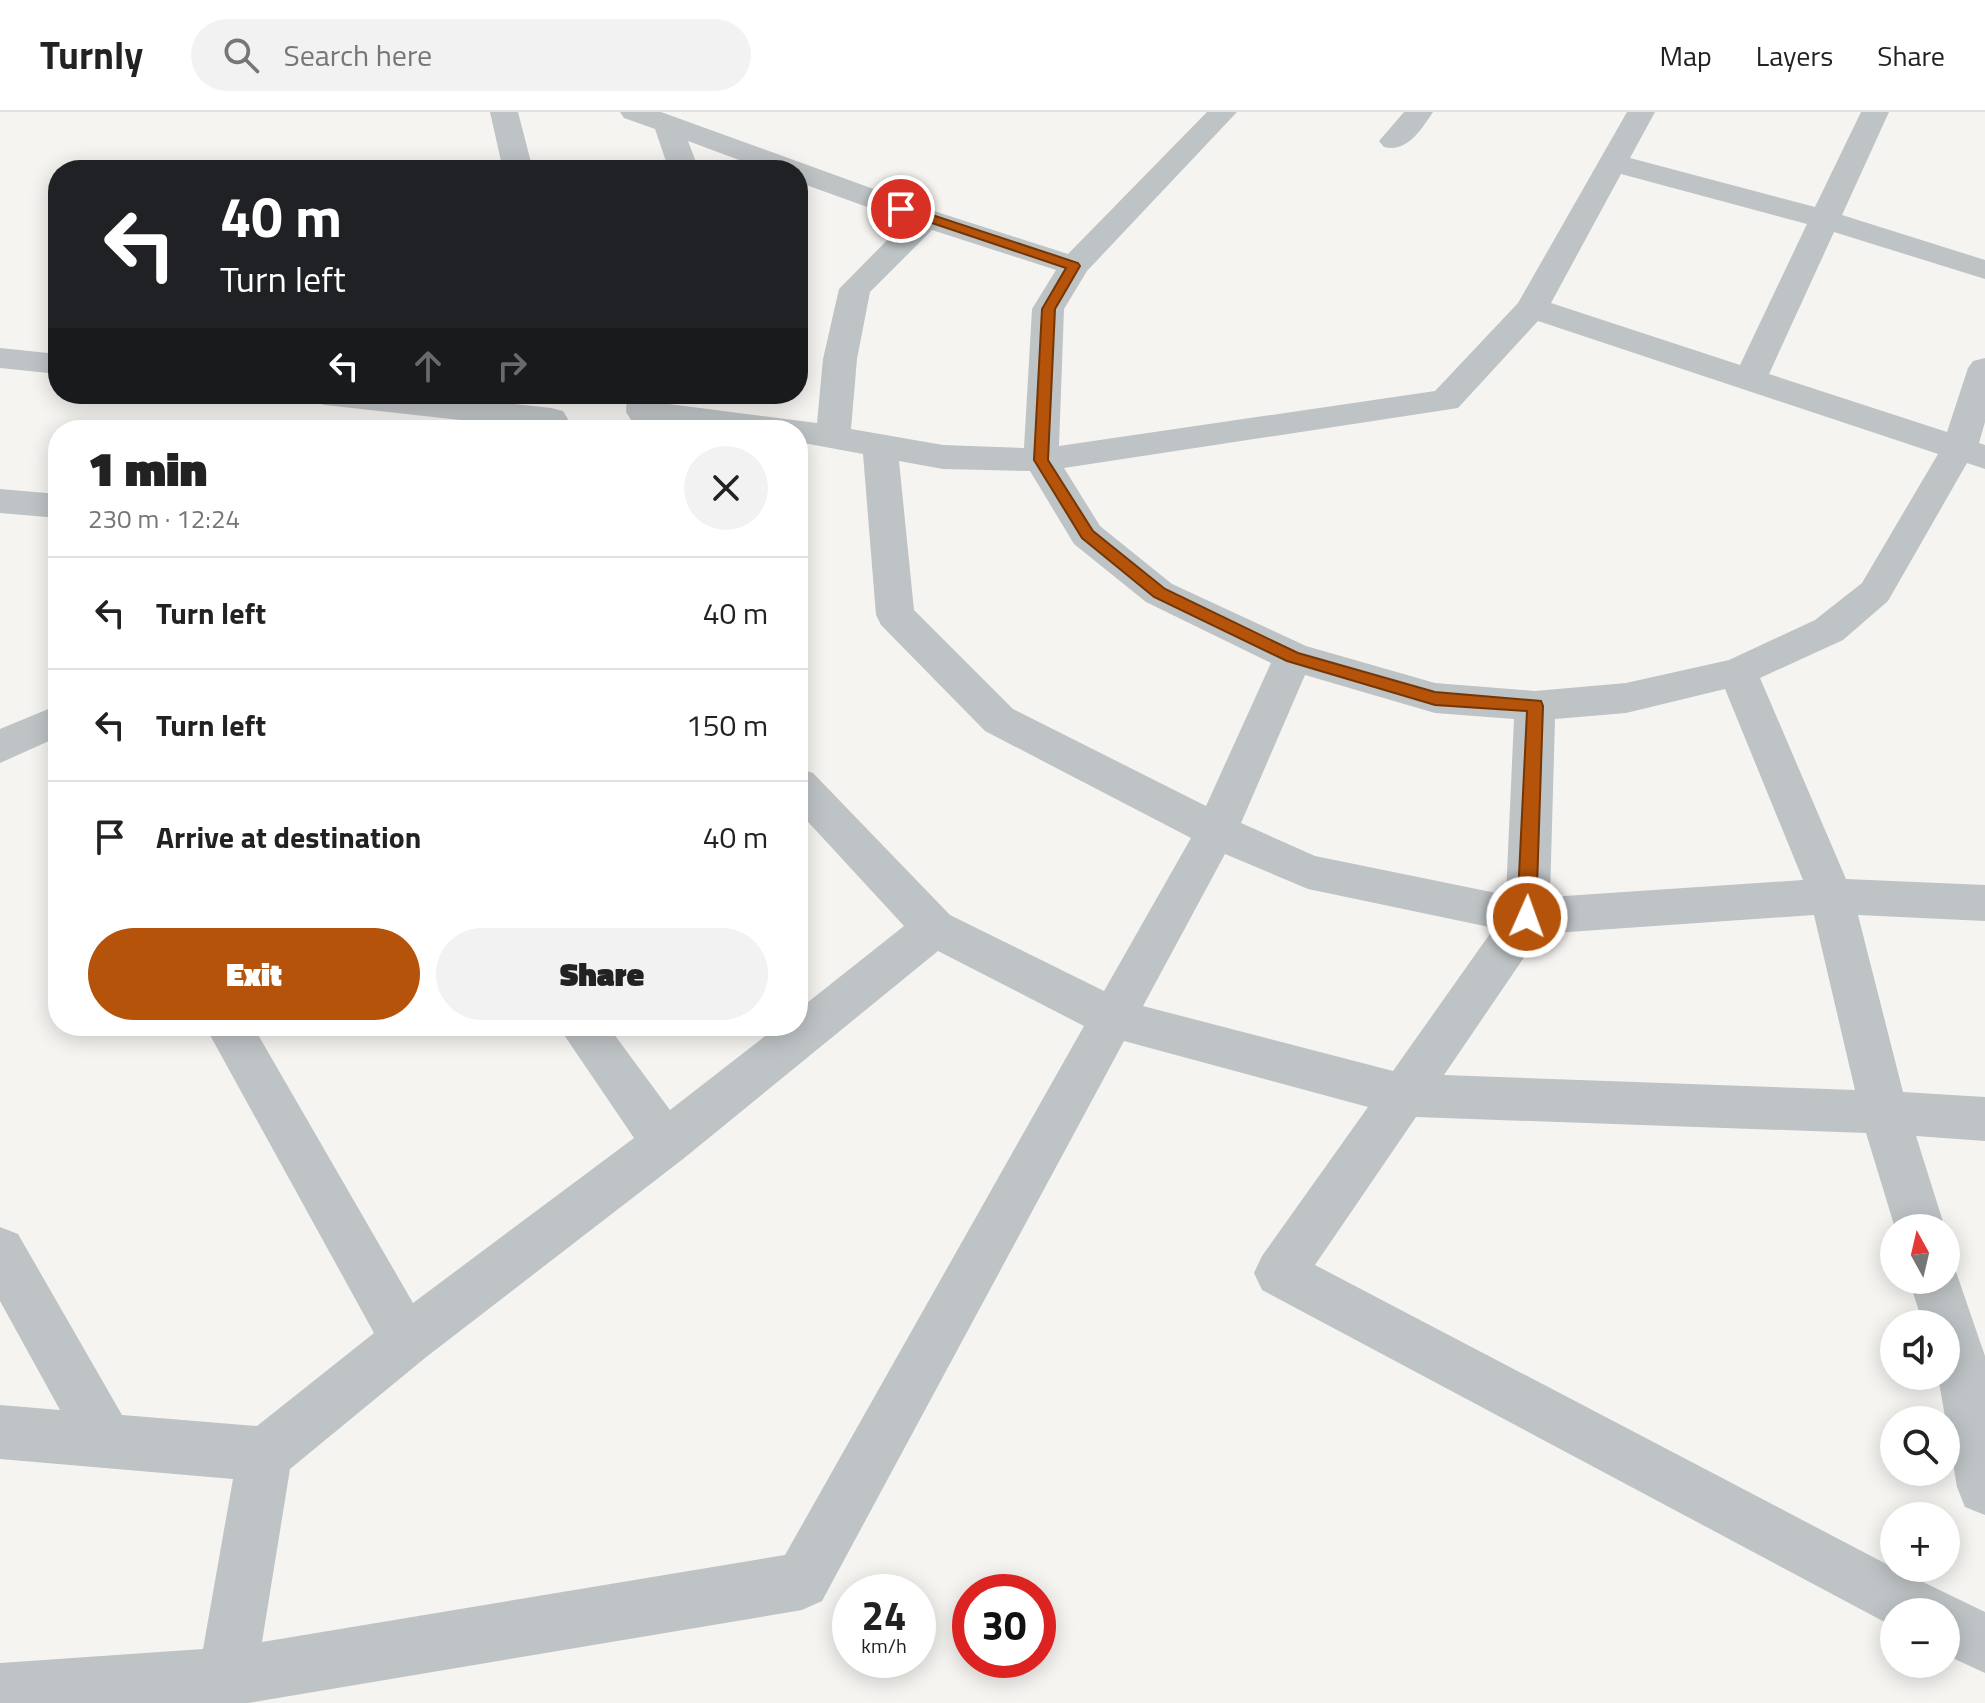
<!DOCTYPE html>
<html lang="en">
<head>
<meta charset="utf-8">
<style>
	:root { --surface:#fff; --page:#f2f2f2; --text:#222; --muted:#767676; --line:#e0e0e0; --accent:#b45309 }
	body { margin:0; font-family:"Titillium Web",sans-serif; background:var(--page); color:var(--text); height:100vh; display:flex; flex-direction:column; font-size:30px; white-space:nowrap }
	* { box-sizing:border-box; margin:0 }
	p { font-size:26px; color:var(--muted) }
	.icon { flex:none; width:44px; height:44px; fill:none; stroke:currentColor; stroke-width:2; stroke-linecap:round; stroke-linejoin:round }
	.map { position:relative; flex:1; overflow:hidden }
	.details { position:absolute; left:48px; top:308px; width:760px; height:616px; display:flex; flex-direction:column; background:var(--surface); border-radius:32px; box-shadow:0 4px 20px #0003 }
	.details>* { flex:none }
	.top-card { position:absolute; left:48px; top:48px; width:760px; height:244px; border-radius:32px; box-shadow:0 4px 20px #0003; background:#202124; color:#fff; overflow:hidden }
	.needle { width:52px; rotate:352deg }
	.tools { position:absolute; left:1880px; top:1102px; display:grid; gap:16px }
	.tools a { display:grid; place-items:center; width:80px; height:80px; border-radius:50%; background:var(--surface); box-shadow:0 4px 20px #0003; font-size:40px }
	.speed { position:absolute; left:832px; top:1462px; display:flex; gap:16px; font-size:40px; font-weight:700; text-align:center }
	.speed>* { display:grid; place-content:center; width:104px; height:104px; border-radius:50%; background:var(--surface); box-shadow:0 4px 20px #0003; line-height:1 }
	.speed small { font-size:20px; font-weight:400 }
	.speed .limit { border:12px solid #d22; background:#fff; color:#111 }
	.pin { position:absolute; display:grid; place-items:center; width:68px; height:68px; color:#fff; margin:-34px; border:4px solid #fff; border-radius:50%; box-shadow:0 2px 8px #0007 }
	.me { position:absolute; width:88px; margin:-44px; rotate:2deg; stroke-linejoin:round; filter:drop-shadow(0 0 6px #0008) }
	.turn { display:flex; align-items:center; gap:28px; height:168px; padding:0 40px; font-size:36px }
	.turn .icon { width:104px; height:104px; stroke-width:2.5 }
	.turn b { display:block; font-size:56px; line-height:68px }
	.lanes { display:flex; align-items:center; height:76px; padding:0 40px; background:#0003; justify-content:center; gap:40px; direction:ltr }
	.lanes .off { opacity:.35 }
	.round { display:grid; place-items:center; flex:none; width:84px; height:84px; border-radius:42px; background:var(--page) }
	.overview { display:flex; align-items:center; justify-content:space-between; height:136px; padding:0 40px }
	h1 { font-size:48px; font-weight:800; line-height:60px }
	.button { display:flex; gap:16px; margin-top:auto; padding:16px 40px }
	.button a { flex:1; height:92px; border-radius:48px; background:var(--accent); color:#fff; font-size:32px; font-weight:800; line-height:92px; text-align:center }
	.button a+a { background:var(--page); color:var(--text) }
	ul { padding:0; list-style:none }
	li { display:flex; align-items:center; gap:24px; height:112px; padding:0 40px; border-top:2px solid var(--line) }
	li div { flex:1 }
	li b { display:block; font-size:30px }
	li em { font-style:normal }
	header { display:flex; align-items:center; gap:48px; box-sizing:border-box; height:112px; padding:0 40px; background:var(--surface); border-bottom:2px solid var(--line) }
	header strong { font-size:38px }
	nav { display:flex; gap:44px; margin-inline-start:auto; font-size:28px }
	.search { width:560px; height:72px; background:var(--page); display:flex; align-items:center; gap:20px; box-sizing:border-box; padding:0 28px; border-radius:44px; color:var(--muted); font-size:30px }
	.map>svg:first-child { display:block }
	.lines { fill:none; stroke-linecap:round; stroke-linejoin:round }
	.minor { fill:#bec3c5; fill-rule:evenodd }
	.route { fill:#b45309; stroke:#753606; stroke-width:2 }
</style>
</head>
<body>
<header>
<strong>Turnly</strong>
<div class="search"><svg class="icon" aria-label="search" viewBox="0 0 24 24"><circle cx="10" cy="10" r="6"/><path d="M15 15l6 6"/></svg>Search here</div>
<nav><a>Map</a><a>Layers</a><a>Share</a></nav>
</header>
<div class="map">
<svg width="1985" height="1591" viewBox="0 0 1985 1591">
	<rect width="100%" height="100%" fill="#f5f4f1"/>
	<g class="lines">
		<!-- minor -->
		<path class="minor" d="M490,0H518L533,58H503Z
			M620,0H661L937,100L1068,142L1207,0H1237L1087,159L1064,197L1059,334L1435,279L1518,191L1627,0H1655L1630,46L1815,95L1861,0H1889L1842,103L1985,148V167L1834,120L1769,262L1947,320L1968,256L1973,249L1985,246V310L1979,331L1985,333V357L1967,351L1888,489L1843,528L1760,566L1846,767L1985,773V809L1858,803L1903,980L1985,985V1029L1916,1024L1945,1116H1895L1866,1021L1416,1005L1315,1153L1894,1456L1985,1500V1561L1946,1543V1500H1894V1515L1262,1178L1254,1161L1262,1144L1368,995L1124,929L822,1489L802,1498L248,1591H0V1551L203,1537L233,1367L0,1347V1293L60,1298L0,1189V1115L18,1122L122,1303L257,1314L374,1221L205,914H253L413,1191L634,1026L558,914H608L670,998L778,914H798V898L904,814L798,699V656L813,661L950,803L1104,879L1191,726L985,619L881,513L876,503L863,342L798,330V318H700L631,308L626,300L627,282H661V291L817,311L823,247L839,177L906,109L798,70V58H766L688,29L699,58H669L655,17L624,6ZM1621,62L1807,112L1740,253L1551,191ZM932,118L1056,158L1032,197L1024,336L943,333L851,317L857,247L870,180ZM1538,209L1938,342L1862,471L1815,508L1729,548L1626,571L1535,579L1435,571L1306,534L1172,472L1100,414L1064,356L1458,296ZM899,349L943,357L1030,359L1074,432L1146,490L1271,551L1206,694L1013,597L914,498ZM1305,563L1435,601L1514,607L1506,783L1315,744L1241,711ZM1725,577L1803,768L1550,785L1555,607L1626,601ZM1225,742L1308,777L1494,816L1393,959L1143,894ZM1814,803L1855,978L1444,963L1540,822ZM938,839L1084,914L785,1443L262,1530L290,1357L425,1246L683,1047Z
			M1404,0H1433C1421,18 1407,41 1384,35L1379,29Z
			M0,236L58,242V262L0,256Z
			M308,282H423L551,296L563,299L568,307L563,315L550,318L325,293L313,290Z
			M0,377L58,382V406L0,401Z
			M58,593V625L0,651V617Z
			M1946,1148L1953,1151L1985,1244V1403L1965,1395L1957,1375L1938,1264H1946V1212H1923L1909,1168H1946Z"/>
	</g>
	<!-- route -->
	<path class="route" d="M896,94H905L1078,151L1080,154L1055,197L1048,348L1093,419L1165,477L1298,541L1435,580L1541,589L1543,594L1536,805L1533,810H1520L1517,805L1527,599L1435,593L1287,549L1154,485L1082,426L1034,348L1042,197L1066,156L896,99Z"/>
</svg>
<div class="tools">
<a><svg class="needle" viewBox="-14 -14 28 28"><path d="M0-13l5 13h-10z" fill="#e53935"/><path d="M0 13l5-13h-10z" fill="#767676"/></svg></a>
<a><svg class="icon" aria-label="sound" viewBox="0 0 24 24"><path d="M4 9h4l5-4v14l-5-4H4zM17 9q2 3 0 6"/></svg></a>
<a><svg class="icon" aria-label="search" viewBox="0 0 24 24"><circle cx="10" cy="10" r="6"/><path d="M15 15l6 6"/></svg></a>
<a>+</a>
<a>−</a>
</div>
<div class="speed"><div>24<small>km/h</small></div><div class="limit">30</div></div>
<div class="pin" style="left:901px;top:97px;background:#d93025"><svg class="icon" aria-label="arrive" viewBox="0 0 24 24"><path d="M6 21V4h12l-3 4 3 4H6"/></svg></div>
<svg class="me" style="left:1527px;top:805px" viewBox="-20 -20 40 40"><circle r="17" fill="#b45309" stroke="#fff" stroke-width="3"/><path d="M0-11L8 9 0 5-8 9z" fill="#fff"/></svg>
<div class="top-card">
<div class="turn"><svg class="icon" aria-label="left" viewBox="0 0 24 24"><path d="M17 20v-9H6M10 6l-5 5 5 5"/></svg><div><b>40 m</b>Turn left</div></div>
<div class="lanes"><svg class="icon" aria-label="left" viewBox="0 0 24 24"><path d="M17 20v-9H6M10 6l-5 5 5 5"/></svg><svg class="icon off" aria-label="ahead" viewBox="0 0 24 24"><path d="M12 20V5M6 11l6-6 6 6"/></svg><svg class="icon off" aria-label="right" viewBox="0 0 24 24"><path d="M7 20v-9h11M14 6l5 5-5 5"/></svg></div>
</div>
<section class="details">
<div class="overview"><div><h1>1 min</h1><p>230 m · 12:24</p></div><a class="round"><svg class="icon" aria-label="close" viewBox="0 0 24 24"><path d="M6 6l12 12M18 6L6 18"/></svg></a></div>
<ul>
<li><svg class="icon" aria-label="left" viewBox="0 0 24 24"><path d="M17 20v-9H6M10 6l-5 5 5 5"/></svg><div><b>Turn left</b></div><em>40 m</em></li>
<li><svg class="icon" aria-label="left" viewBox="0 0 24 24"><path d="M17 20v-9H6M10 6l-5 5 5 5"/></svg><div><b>Turn left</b></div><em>150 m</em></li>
<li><svg class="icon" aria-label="arrive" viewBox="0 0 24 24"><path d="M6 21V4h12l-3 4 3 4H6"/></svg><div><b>Arrive at destination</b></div><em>40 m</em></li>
</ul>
<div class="button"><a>Exit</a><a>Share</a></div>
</section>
</div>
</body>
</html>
